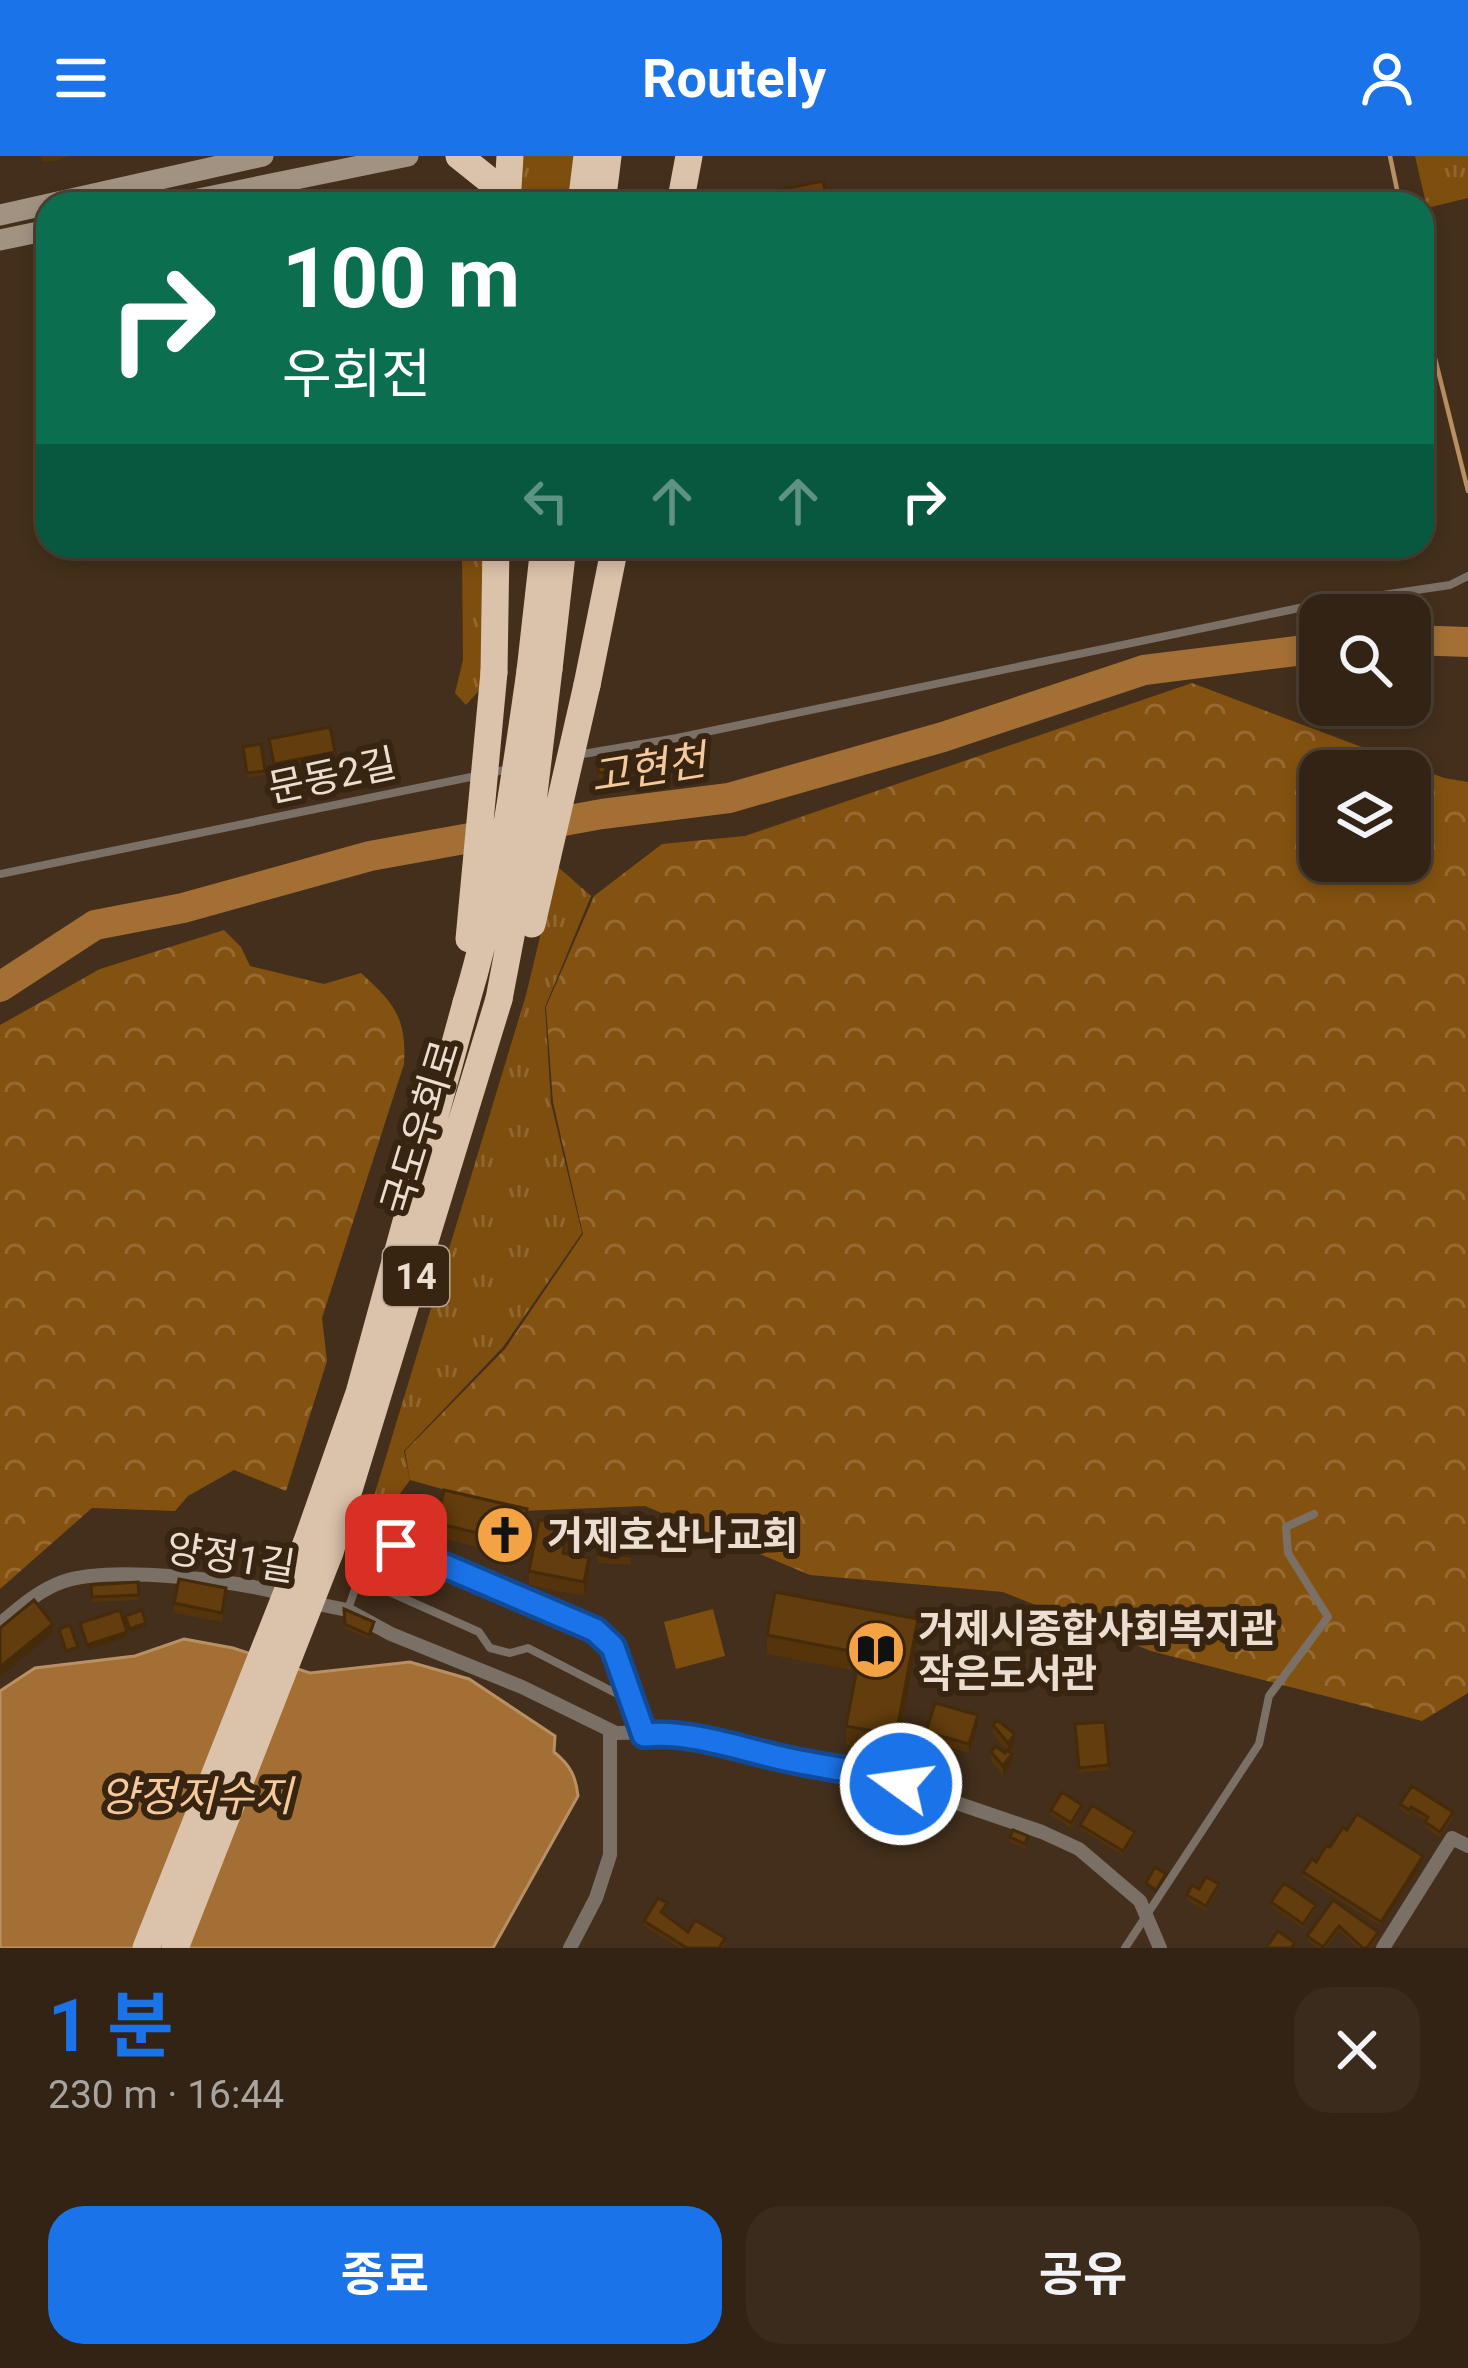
<!DOCTYPE html>
<html lang="ko">
<head>
<meta charset="utf-8">
<style>
	:root { --surface:#322314; --page:#3a2b1d; --text:#f1f3f6; --muted:#a8a4a0; --line:#4d4034; --accent:#1a73e8 }
	body { margin:0; font-family:Roboto,"Noto Sans KR",sans-serif; background:var(--page); color:var(--text); height:100vh; display:flex; flex-direction:column; font-size:45px; white-space:nowrap }
	* { box-sizing:border-box; margin:0 }
	p { font-size:39px; color:var(--muted) }
	.icon { flex:none; width:66px; height:66px; fill:none; stroke:currentColor; stroke-width:2; stroke-linecap:round; stroke-linejoin:round }
	.map { position:relative; height:1792px; overflow:hidden }
	.details { display:flex; flex-direction:column; background:var(--surface); flex:1 }
	.details>* { flex:none }
	.guide { position:absolute; left:36px; top:36px; width:1398px; height:366px; border-radius:36px; box-shadow:0 6px 18px #0003,0 0 0 3px var(--line); background:#0b6e4f; color:#fff; overflow:hidden }
	.tools { position:absolute; left:1299px; top:438px; display:grid; gap:24px }
	.tools a { display:grid; place-items:center; width:132px; height:132px; border-radius:24px; background:var(--surface); box-shadow:0 6px 18px #0003,0 0 0 3px var(--line); font-size:60px }
	.pin { position:absolute; display:grid; place-items:center; width:102px; height:102px; color:#fff; margin:-51px; border-radius:24px; box-shadow:0 6px 18px #0006 }
	.me { position:absolute; width:132px; margin:-66px; rotate:284deg; stroke-linejoin:round; filter:drop-shadow(0 0 9px #0008) }
	.turn { display:flex; align-items:center; gap:42px; height:252px; padding:0 48px; font-size:54px }
	.turn .icon { width:156px; height:156px; stroke-width:2.5 }
	.turn b { display:block; font-size:84px; line-height:102px }
	.lanes { display:flex; align-items:center; height:114px; padding:0 48px; background:#0003; justify-content:center; gap:60px; direction:ltr }
	.lanes .off { opacity:.35 }
	.round { display:grid; place-items:center; flex:none; width:126px; height:126px; border-radius:36px; background:var(--page) }
	.head { display:flex; align-items:center; justify-content:space-between; height:204px; padding:0 48px }
	h1 { font-size:72px; font-weight:700; line-height:90px; color:var(--accent) }
	.action { display:flex; gap:24px; margin-top:auto; padding:24px 48px }
	.action a { flex:1; height:138px; border-radius:36px; background:var(--accent); color:#fff; font-size:48px; font-weight:700; line-height:138px; text-align:center }
	.action a+a { background:var(--page); color:var(--text) }
	header { display:flex; justify-content:space-between; align-items:center; height:156px; padding:0 48px; background:var(--accent); color:#fff; font-size:54px; font-weight:700 }
	.map>svg:first-child { display:block }
	.grass { fill:url(#grass-tufts) }
	.forest { fill:url(#forest-crowns); fill-rule:evenodd }
	.park { fill:#7e4e0f }
	.water { fill:#a36f34; stroke:#b99063; stroke-width:3 }
	.lines { fill:none; stroke-linecap:round; stroke-linejoin:round }
	.stream { stroke:#b99063; stroke-width:4.5 }
	.river { stroke:#a36f34; stroke-width:30 }
	.lane { stroke:#7a7066; stroke-width:8 }
	.street { stroke:#7a7066; stroke-width:14 }
	.secondary { stroke:#a19282; stroke-width:21 }
	.highway { stroke:#dbc2aa; stroke-width:27 }
	.highway-bridge { stroke:#dbc2aa; stroke-width:27 }
	.wall { fill:#55340b }
	.shaded-wall { fill:#452b09 }
	.building { fill:#633d0d; stroke:#452b09; stroke-width:3 }
	.route-casing { stroke:#114b97; stroke-width:30 }
	.route { stroke:#1a73e8; stroke-width:21 }
	.labels { text-anchor:middle; stroke-width:12; stroke-linejoin:round; paint-order:stroke }
	.shield { fill:#382511; stroke:#b5a697; stroke-width:3 }
	.shield-label { font-size:36px; font-weight:bold; fill:#ebded1 }
	.street-label { font-size:39px; fill:#ebded1; stroke:#382511 }
	.poi-label { font-size:39px; font-weight:bold; fill:#ebded1; stroke:#382511; text-anchor:start }
	.water-label { font-size:42px; font-style:italic; fill:#f6c99c; stroke:#382511 }
</style>
</head>
<body>
<header><svg class="icon" aria-label="menu" viewBox="0 0 24 24"><path d="M4 6h16M4 12h16M4 18h16"/></svg>Routely<svg class="icon" aria-label="person" viewBox="0 0 24 24"><circle cx="12" cy="8" r="4"/><path d="M4 21q1-7 8-7t8 7"/></svg></header>
<div class="map">
<svg width="1468" height="1792" viewBox="0 0 1468 1792">
	<defs>
		<pattern id="grass-tufts" width="24" height="20" patternUnits="userSpaceOnUse" patternTransform="scale(3)"><rect width="24" height="20" fill="#7e4e0f"/><path d="M3 7l-1-3M5 7V3M7 7l1-3M15 17l-1-3M17 17v-4M19 17l1-3" fill="none" stroke="#906731"/></pattern>
		<pattern id="forest-crowns" width="20" height="18" patternUnits="userSpaceOnUse" patternTransform="scale(3)"><rect width="20" height="18" fill="#845210"/><path d="M2 6a3 3 0 1 1 6 0M12 15a3 3 0 1 1 6 0" fill="none" stroke="#966a32"/></pattern>
	</defs>
	<rect width="100%" height="100%" fill="#432f1b"/>
	<!-- grass -->
	<path class="grass" d="M524,0H581L576,48H518L520,9Z
		M1415,0H1468V42L1427,52Z
		M462,390H491L484,529L466,549L455,537L463,504Z
		M557,710L591,740L545,851L551,947L582,1077L503,1191L404,1295L410,1324L374,1373L365,1370L526,839Z"/>
	<!-- forest -->
	<path class="forest" d="M1192,527L1444,622L1468,626V1537L1422,1565L1151,1495L1003,1436L810,1419L645,1350L521,1355L410,1324L405,1295L505,1193L583,1078L553,946L546,851L594,740L662,688L745,680ZM1320,615H1410V705H1320Z
		M224,774L241,791L250,810L324,828L361,817C394,847 407,862 404,908L322,1162L327,1205L286,1335L234,1314L188,1340L175,1355L92,1352L0,1433V869L100,813Z"/>
	<!-- park -->
	<path class="park" d="M713,1453L725,1500L676,1513L664,1466Z"/>
	<!-- water -->
	<path class="water" d="M184,1483L233,1492L310,1517L410,1506L469,1523L555,1580L554,1596C570,1609 576,1620 578,1640L493,1792H0V1535L35,1512L135,1500Z"/>
	<g class="lines">
		<!-- stream -->
		<path class="stream" d="M1390,0L1400,48
			M1422,150L1468,335"/>
		<!-- river -->
		<path class="river" d="M1410,484L1468,486
			M0,831L95,769L183,752L370,700L602,658L729,642L943,581L1144,514L1320,492"/>
		<!-- lane -->
		<path class="lane" d="M577,599L677,582L1309,450L1450,429L1468,420
			M0,718L510,613
			M358,1422L479,1476L490,1492L510,1497L528,1492L631,1545
			M348,1453L363,1411L396,1389L595,1474L613,1491L644,1577
			M1125,1792L1259,1588L1269,1540L1328,1461L1288,1397L1286,1371L1314,1358"/>
		<!-- street -->
		<path class="street" d="M308,1446L347,1454L391,1478L522,1531L616,1577L668,1576L802,1607L869,1617L1042,1676L1079,1693L1140,1745L1160,1792
			M0,1468C18,1453 39,1434 62,1426C110,1409 239,1424 287,1439
			M570,1792L596,1742L610,1699V1575
			M1383,1792L1452,1682L1468,1690"/>
		<!-- secondary -->
		<path class="secondary" d="M174,48L408,0
			M0,59L263,0
			M0,84L48,74"/>
		<!-- highway -->
		<path class="highway" d="M459,0L489,24L501,48
			M507,48L510,0
			M581,48L587,0
			M602,48L608,0
			M680,48L689,0
			M549,513L563,390
			M530,515L544,390
			M494,516L496,390
			M587,529L615,390
			M306,1388L359,1237L466,847
			M330,1396L499,843"/>
		<!-- highway-bridge -->
		<path class="highway-bridge" d="M532,768L587,529
			M469,783L494,516
			M499,843L527,696L549,513
			M466,847C499,738 514,627 530,515
			M146,1792L306,1388
			M175,1792L330,1396"/>
	</g>
	<!-- wall -->
	<path class="wall" d="M40,0H69L60,4L43,6Z
		M269,583L335,596V606L274,618Z
		M261,588L265,619L247,622L243,591Z
		M622,604L624,619L599,622L597,613Z
		M436,1367H527L519,1401L436,1381Z
		M637,1373L638,1396H630L631,1409L598,1407L596,1377Z
		M568,1383L566,1398L589,1416L584,1440L529,1429V1415Z
		M138,1426L139,1444L92,1446L91,1429Z
		M226,1442L222,1466L174,1457V1447Z
		M344,1453L374,1471L369,1483L345,1472Z
		M767,1479L918,1481L896,1598L846,1589V1570L856,1515L767,1498Z
		M1105,1566L1109,1614L1079,1617L1075,1568Z
		M978,1569L969,1597L946,1591L938,1626L917,1620L926,1584V1576Z
		M993,1569L1015,1587L1009,1595L1012,1608L1003,1619L991,1605V1596L1005,1597L1006,1594L993,1578Z
		M1400,1648L1453,1661L1440,1681L1425,1671L1426,1665L1411,1655L1409,1659L1400,1653Z
		M1082,1653L1071,1672L1051,1659V1654Z
		M1080,1669L1135,1680L1123,1699L1080,1673Z
		M1010,1681L1028,1685L1025,1692L1010,1686Z
		M1330,1691L1423,1705L1381,1770L1303,1721V1716Z
		M1199,1733H1219L1206,1755L1187,1744V1739Z
		M1333,1744L1378,1781L1371,1792H1358L1339,1775L1326,1792H1318L1307,1784V1780Z
		M1271,1746L1316,1753L1303,1772L1271,1750Z
		M667,1752L663,1757L688,1776L725,1787L722,1792H680L644,1770V1765Z"/>
	<!-- shaded-wall -->
	<path class="shaded-wall" d="M527,1353V1367L519,1401V1387Z
		M589,1402V1416L584,1440V1426Z
		M918,1463V1481L896,1598V1579Z
		M146,1467V1471L130,1477V1473Z
		M53,1468V1477L0,1521V1511Z
		M127,1476V1481L87,1494V1489Z
		M978,1559V1569L969,1597V1588Z
		M1015,1578V1587L1008,1596V1587Z
		M1012,1598V1608L1003,1619V1610Z
		M1423,1700V1705L1381,1770V1766Z"/>
	<!-- building -->
	<path class="building" d="M823,25L828,48H757L755,39Z
		M330,571L335,596L274,608L269,583Z
		M261,588L265,615L247,617L243,591Z
		M622,604L624,614L599,617L597,608Z
		M444,1334L527,1353L519,1387L436,1367Z
		M539,1364L568,1369L563,1397L589,1402L584,1426L529,1415Z
		M637,1373L638,1386L630,1387L631,1400L598,1398L596,1377Z
		M179,1423L226,1432L222,1457L174,1447Z
		M138,1426L139,1439L92,1441L91,1429Z
		M775,1436L918,1463L896,1579L846,1570L860,1497L767,1479Z
		M34,1444L53,1468L0,1511V1472Z
		M344,1453L374,1466L369,1479L345,1468Z
		M120,1454L127,1476L87,1489L80,1467Z
		M142,1454L146,1467L130,1473L125,1460Z
		M70,1469L78,1491L66,1495L59,1473Z
		M935,1547L978,1559L969,1588L926,1576Z
		M997,1564L1015,1578L1008,1587L993,1569Z
		M1105,1566L1109,1609L1079,1612L1075,1568Z
		M925,1584L946,1589L938,1621L917,1615Z
		M996,1590L1005,1597L1007,1594L1012,1598L1003,1610L991,1596Z
		M1412,1630L1453,1656L1440,1676L1425,1666L1428,1661L1411,1651L1409,1654L1400,1648Z
		M1062,1636L1082,1649L1071,1667L1051,1654Z
		M1092,1649L1135,1676L1123,1695L1080,1669Z
		M1357,1658L1423,1700L1381,1766L1303,1716L1312,1703L1316,1706L1327,1689L1330,1691L1343,1671L1347,1674Z
		M1013,1674L1028,1680L1025,1688L1010,1681Z
		M1155,1711L1166,1718L1156,1734L1146,1727Z
		M1206,1721L1219,1728L1206,1750L1187,1739L1192,1729L1199,1733Z
		M1284,1727L1316,1749L1303,1768L1271,1746Z
		M658,1742L667,1747L661,1756L688,1776L695,1764L725,1782L719,1792H687L644,1765Z
		M1333,1744L1378,1776L1367,1792H1363L1339,1770L1323,1791L1307,1780Z
		M1278,1775L1295,1787L1291,1792H1266Z"/>
	<g class="lines">
		<defs>
			<path id="route" d="M396,1389L595,1474L613,1491L644,1579C695,1574 750,1597 800,1606C835,1613 868,1616 901,1628"/>
		</defs>
		<!-- route casing -->
		<use href="#route" class="route-casing"/>
		<!-- route -->
		<use href="#route" class="route"/>
	</g>
	<!-- icons -->
	<defs>
		<symbol id="church-disc" viewBox="-11 -11 22 22"><circle r="9.5" fill="#f4a344" stroke="#382511"/><path d="M-1.2-6h2.4v3.5h3.3v2.4h-3.3V6h-2.4V-.1h-3.3v-2.4h3.3Z" fill="#111"/></symbol>
		<symbol id="library-disc" viewBox="-11 -11 22 22"><circle r="9.5" fill="#f4a344" stroke="#382511"/><path d="M-6-4Q-3-5.5-.7-3.5V5Q-3 3-6 4ZM6-4Q3-5.5 .7-3.5V5Q3 3 6 4Z" fill="#111"/></symbol>
	</defs>
	<g fill-rule="evenodd">
		<use href="#church-disc" x="472" y="1346" width="66" height="66"/>
		<use href="#library-disc" x="843" y="1461" width="66" height="66"/>
	</g>
	<g class="labels">
		<!-- shield labels -->
		<rect class="shield" x="383" y="1090" width="66" height="60" rx="9"/>
		<g class="shield-label">
			<text x="416" y="1133">14</text>
		</g>
		<!-- street labels -->
		<g class="street-label">
			<text transform="translate(332 619) rotate(-12)" y="14">문동2길</text>
			<text transform="translate(420 971) rotate(-73)" y="14">국도우회로</text>
			<text transform="translate(231 1401) rotate(9)" y="14">양정1길</text>
		</g>
		<!-- poi labels -->
		<g class="poi-label">
			<text x="547" y="1393">거제호산나교회</text>
			<text x="918" y="1486">거제시종합사회복지관<tspan x="918" dy="45">작은도서관</tspan></text>
		</g>
		<!-- water labels -->
		<g class="water-label">
			<text transform="translate(648 612) rotate(-9)" y="15">고현천</text>
			<text x="196" y="1655">양정저수지</text>
		</g>
	</g>
</svg>
<div class="tools">
<a><svg class="icon" aria-label="search" viewBox="0 0 24 24"><circle cx="10" cy="10" r="6"/><path d="M15 15l6 6"/></svg></a>
<a><svg class="icon" aria-label="layers" viewBox="0 0 24 24"><path d="M12 4l9 5-9 5-9-5zM3 14l9 5 9-5"/></svg></a>
</div>
<div class="pin" style="left:396px;top:1389px;background:#d93025"><svg class="icon" aria-label="arrive" viewBox="0 0 24 24"><path d="M6 21V4h12l-3 4 3 4H6"/></svg></div>
<svg class="me" style="left:901px;top:1628px" viewBox="-20 -20 40 40"><circle r="17" fill="#1a73e8" stroke="#fff" stroke-width="3"/><path d="M0-11L8 9 0 5-8 9z" fill="#fff"/></svg>
<div class="guide">
<div class="turn"><svg class="icon" aria-label="right" viewBox="0 0 24 24"><path d="M7 20v-9h11M14 6l5 5-5 5"/></svg><div><b>100 m</b>우회전</div></div>
<div class="lanes"><svg class="icon off" aria-label="left" viewBox="0 0 24 24"><path d="M17 20v-9H6M10 6l-5 5 5 5"/></svg><svg class="icon off" aria-label="ahead" viewBox="0 0 24 24"><path d="M12 20V5M6 11l6-6 6 6"/></svg><svg class="icon off" aria-label="ahead" viewBox="0 0 24 24"><path d="M12 20V5M6 11l6-6 6 6"/></svg><svg class="icon" aria-label="right" viewBox="0 0 24 24"><path d="M7 20v-9h11M14 6l5 5-5 5"/></svg></div>
</div>
</div>
<section class="details">
<div class="head"><div><h1>1 분</h1><p>230 m · 16:44</p></div><a class="round"><svg class="icon" aria-label="close" viewBox="0 0 24 24"><path d="M6 6l12 12M18 6L6 18"/></svg></a></div>
<div class="action"><a>종료</a><a>공유</a></div>
</section>
</body>
</html>
